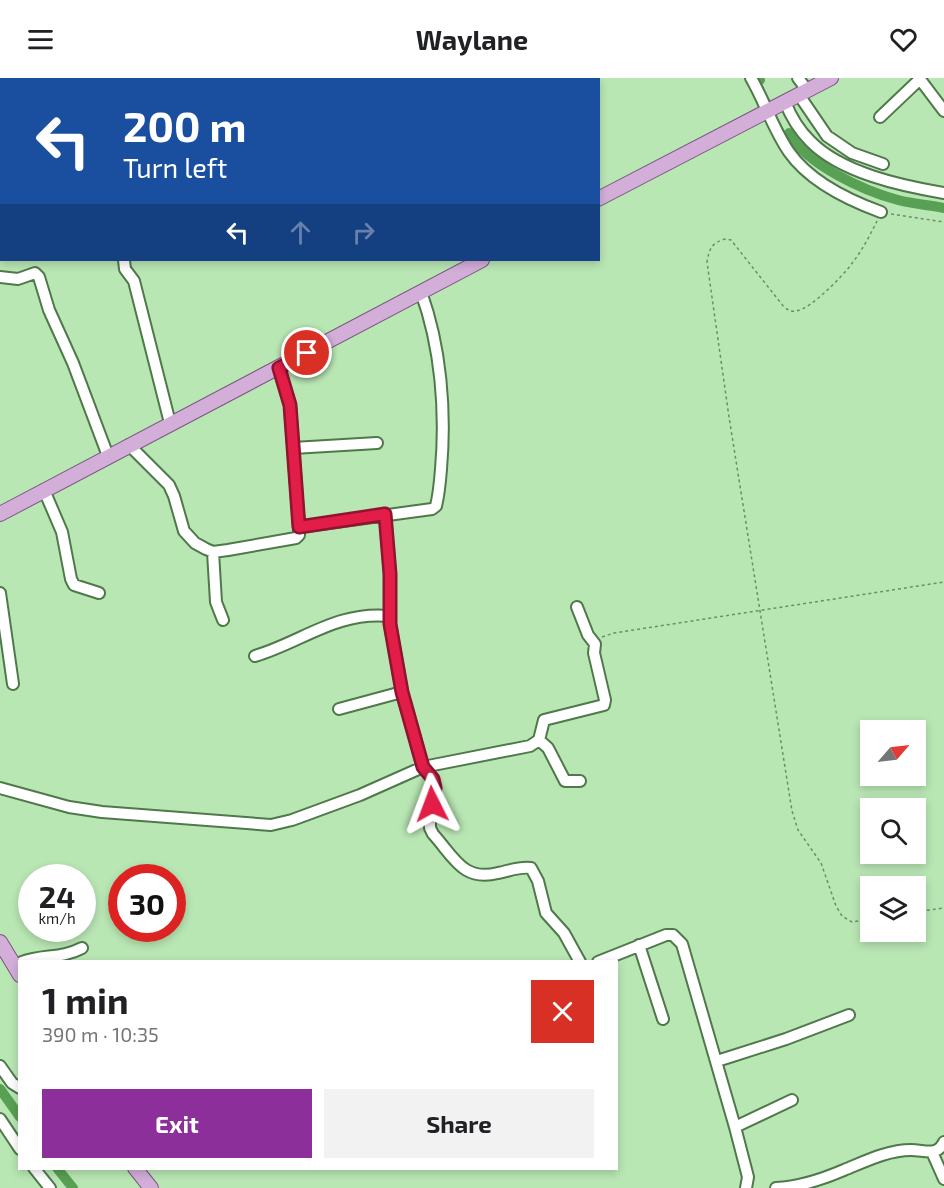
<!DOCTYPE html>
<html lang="en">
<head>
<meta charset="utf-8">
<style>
	:root { --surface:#fff; --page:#f2f2f2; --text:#202124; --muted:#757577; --accent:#8c2f9a }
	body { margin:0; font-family:"Exo 2",sans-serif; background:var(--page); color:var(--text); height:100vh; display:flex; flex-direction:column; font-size:22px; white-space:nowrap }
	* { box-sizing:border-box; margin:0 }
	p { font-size:20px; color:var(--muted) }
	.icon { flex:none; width:33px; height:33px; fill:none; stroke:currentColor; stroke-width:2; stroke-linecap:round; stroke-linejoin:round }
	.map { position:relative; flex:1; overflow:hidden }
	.panel { position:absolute; left:18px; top:882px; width:600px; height:210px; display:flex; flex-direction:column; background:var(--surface); border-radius:0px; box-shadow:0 3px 9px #0003 }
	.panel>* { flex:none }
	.hud { position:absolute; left:0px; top:0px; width:600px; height:183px; box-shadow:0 3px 9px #0003; background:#1a4fa0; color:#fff; overflow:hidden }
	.needle { width:39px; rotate:62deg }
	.controls { position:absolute; left:860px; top:642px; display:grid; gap:12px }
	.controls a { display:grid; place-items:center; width:66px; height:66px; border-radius:0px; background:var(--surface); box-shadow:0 3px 9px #0003; font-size:30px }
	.speed { position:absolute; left:18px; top:786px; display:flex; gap:12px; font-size:30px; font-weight:700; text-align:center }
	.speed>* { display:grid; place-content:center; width:78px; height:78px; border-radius:50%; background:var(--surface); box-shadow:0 3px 9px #0003; line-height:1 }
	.speed small { font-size:15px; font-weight:400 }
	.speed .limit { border:9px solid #d22; background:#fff; color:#111 }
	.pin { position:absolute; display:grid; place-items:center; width:51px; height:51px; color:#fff; margin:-26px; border:3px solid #fff; border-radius:50%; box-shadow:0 2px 6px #0007 }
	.me { position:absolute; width:66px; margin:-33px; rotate:357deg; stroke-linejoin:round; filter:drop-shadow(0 0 4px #0008) }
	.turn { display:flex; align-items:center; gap:21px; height:126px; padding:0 24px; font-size:27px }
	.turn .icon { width:78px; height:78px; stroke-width:2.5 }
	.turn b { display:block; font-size:42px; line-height:51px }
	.lanes { display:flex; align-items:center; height:57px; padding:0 24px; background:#0003; justify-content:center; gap:30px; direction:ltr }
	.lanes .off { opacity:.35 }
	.round { display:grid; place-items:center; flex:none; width:63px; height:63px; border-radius:0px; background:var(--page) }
	.head { display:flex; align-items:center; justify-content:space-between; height:102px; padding:0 24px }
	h1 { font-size:36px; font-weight:700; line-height:45px }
	.cta { display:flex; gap:12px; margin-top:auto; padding:12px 24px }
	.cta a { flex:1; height:69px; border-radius:0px; background:var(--accent); color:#fff; font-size:24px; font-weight:700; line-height:69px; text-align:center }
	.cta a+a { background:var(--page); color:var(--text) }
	header { display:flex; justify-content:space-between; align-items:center; height:78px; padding:0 24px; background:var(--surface); font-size:27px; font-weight:700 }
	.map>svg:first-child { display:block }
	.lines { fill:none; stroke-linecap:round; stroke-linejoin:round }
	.canal { stroke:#58a053; stroke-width:10 }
	.minor-casing { stroke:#4f784b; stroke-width:14 }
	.major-casing { stroke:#79567e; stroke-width:16 }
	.path { stroke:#6c8d69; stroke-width:1.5; stroke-dasharray:3 3; stroke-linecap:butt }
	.minor { stroke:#fff; stroke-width:10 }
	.major { stroke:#d3aed9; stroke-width:14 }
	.route-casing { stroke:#92132f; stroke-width:15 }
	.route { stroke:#e11d48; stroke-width:10 }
</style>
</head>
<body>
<header><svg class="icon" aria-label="menu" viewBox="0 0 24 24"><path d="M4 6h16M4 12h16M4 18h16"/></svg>Waylane<svg class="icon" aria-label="heart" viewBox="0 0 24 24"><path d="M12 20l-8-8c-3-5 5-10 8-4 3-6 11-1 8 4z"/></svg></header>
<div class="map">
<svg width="944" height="1110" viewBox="0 0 944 1110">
	<rect width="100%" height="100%" fill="#b9e7b4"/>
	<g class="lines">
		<!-- canal -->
		<path class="canal" d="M759,0L760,2
			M50,2L52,0
			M0,32H2
			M789,55C807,87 864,113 898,122C913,126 929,127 944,130
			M0,1011L20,1039
			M57,1090L73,1110"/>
		<defs>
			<path id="minor" d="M218,0V2
				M472,0V2
				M751,0C765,24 773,51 789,74C810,104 848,122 881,134
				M798,0L807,12
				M919,0L944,33
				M78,2L80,0
				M799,17L827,58L852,75L883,86
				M785,24C791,39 799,52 810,63C841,95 902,108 944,115
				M880,39L920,1
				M0,49L2,48
				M0,142L2,140
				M124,182L125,191L134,203L170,345
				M0,199L18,201L35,195L39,199L49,232L73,285L108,378
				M129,367L169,407L174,418L184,453L195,465L206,471L213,474L228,472L296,460L299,457V449L290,327L279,290
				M293,370L377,365
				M44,412L62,454L71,501L74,507L99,515
				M385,436L390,496V546L402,614L423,689L433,701L435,710L430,741V750L433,756C454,779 463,804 498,795C509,793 520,788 531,790L538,803L546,835L564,855L580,884
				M299,449L432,431L436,428C439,416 440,404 441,391C446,333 441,269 421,214
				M213,474L216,524L223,542
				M0,515L13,606
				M255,578C302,564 336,533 389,538
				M339,631L402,614
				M539,662L548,670L565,703H580
				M0,710L69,729L102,734L271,747L292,742L360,717L423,689L530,668L539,662L544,642L604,627L605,622L594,575L595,566L588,557L577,529
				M639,867L663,941
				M22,884C43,876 61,881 82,870
				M598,884L666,857H673L682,866L735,1049L748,1099L746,1110
				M717,983L786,961L849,937
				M0,988L12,1005L20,1010
				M0,1041L20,1071
				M735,1049L792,1022
				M932,1074L944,1101
				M34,1090L50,1110
				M776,1110C800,1109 823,1101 844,1092C866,1083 888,1072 911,1072C925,1072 937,1079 944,1064"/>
			<path id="major" d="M598,121L831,0
				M0,436L482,182
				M0,864L20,897
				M135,1090L151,1110"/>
		</defs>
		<!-- minor casing -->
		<use href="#minor" class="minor-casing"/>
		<!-- major casing -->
		<use href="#major" class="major-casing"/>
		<!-- path -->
		<path class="path" d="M24,2L26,0
			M0,16H2
			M891,136L944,144
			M602,559L614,555L944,504
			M915,834L944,830
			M870,841L852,844L842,838L836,828L821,785L798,752L792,733L729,339L707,184C709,171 712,164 726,161L731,162L784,229C788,232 791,234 796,233C811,231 844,197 853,184C863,171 870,157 877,143"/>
		<!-- minor -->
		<use href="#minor" class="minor"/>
		<!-- major -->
		<use href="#major" class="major"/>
	</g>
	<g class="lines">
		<defs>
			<path id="route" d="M307,275L279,290L290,327L299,449L385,436L390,496V546L402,614L423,689L433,701L435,710L432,726"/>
		</defs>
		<!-- route casing -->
		<use href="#route" class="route-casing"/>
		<!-- route -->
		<use href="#route" class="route"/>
	</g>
</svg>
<div class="controls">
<a><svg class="needle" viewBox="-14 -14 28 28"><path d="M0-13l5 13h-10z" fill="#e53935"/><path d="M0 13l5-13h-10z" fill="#757577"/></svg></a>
<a><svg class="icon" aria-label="search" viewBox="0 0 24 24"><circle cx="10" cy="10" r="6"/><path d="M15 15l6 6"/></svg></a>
<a><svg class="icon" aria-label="layers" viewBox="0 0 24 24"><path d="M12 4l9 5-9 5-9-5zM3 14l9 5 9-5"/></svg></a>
</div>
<div class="speed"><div>24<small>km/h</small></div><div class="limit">30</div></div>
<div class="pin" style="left:307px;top:275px;background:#d93025"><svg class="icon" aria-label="arrive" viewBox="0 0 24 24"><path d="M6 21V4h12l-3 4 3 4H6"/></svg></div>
<svg class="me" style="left:432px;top:726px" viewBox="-20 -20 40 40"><path d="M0-17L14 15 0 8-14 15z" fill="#e11d48" stroke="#fff" stroke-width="4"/></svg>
<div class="hud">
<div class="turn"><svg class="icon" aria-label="left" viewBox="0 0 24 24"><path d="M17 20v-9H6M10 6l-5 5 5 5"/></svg><div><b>200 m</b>Turn left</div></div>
<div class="lanes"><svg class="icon" aria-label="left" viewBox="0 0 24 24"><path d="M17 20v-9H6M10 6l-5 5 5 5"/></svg><svg class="icon off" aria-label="ahead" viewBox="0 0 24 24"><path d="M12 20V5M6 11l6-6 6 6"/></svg><svg class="icon off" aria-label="right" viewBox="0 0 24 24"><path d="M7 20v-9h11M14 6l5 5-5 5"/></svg></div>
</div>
<section class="panel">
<div class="head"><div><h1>1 min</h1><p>390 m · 10:35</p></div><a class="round" style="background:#d93025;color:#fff"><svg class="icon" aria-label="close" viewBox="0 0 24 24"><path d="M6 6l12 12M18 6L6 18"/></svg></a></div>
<div class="cta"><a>Exit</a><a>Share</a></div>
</section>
</div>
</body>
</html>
